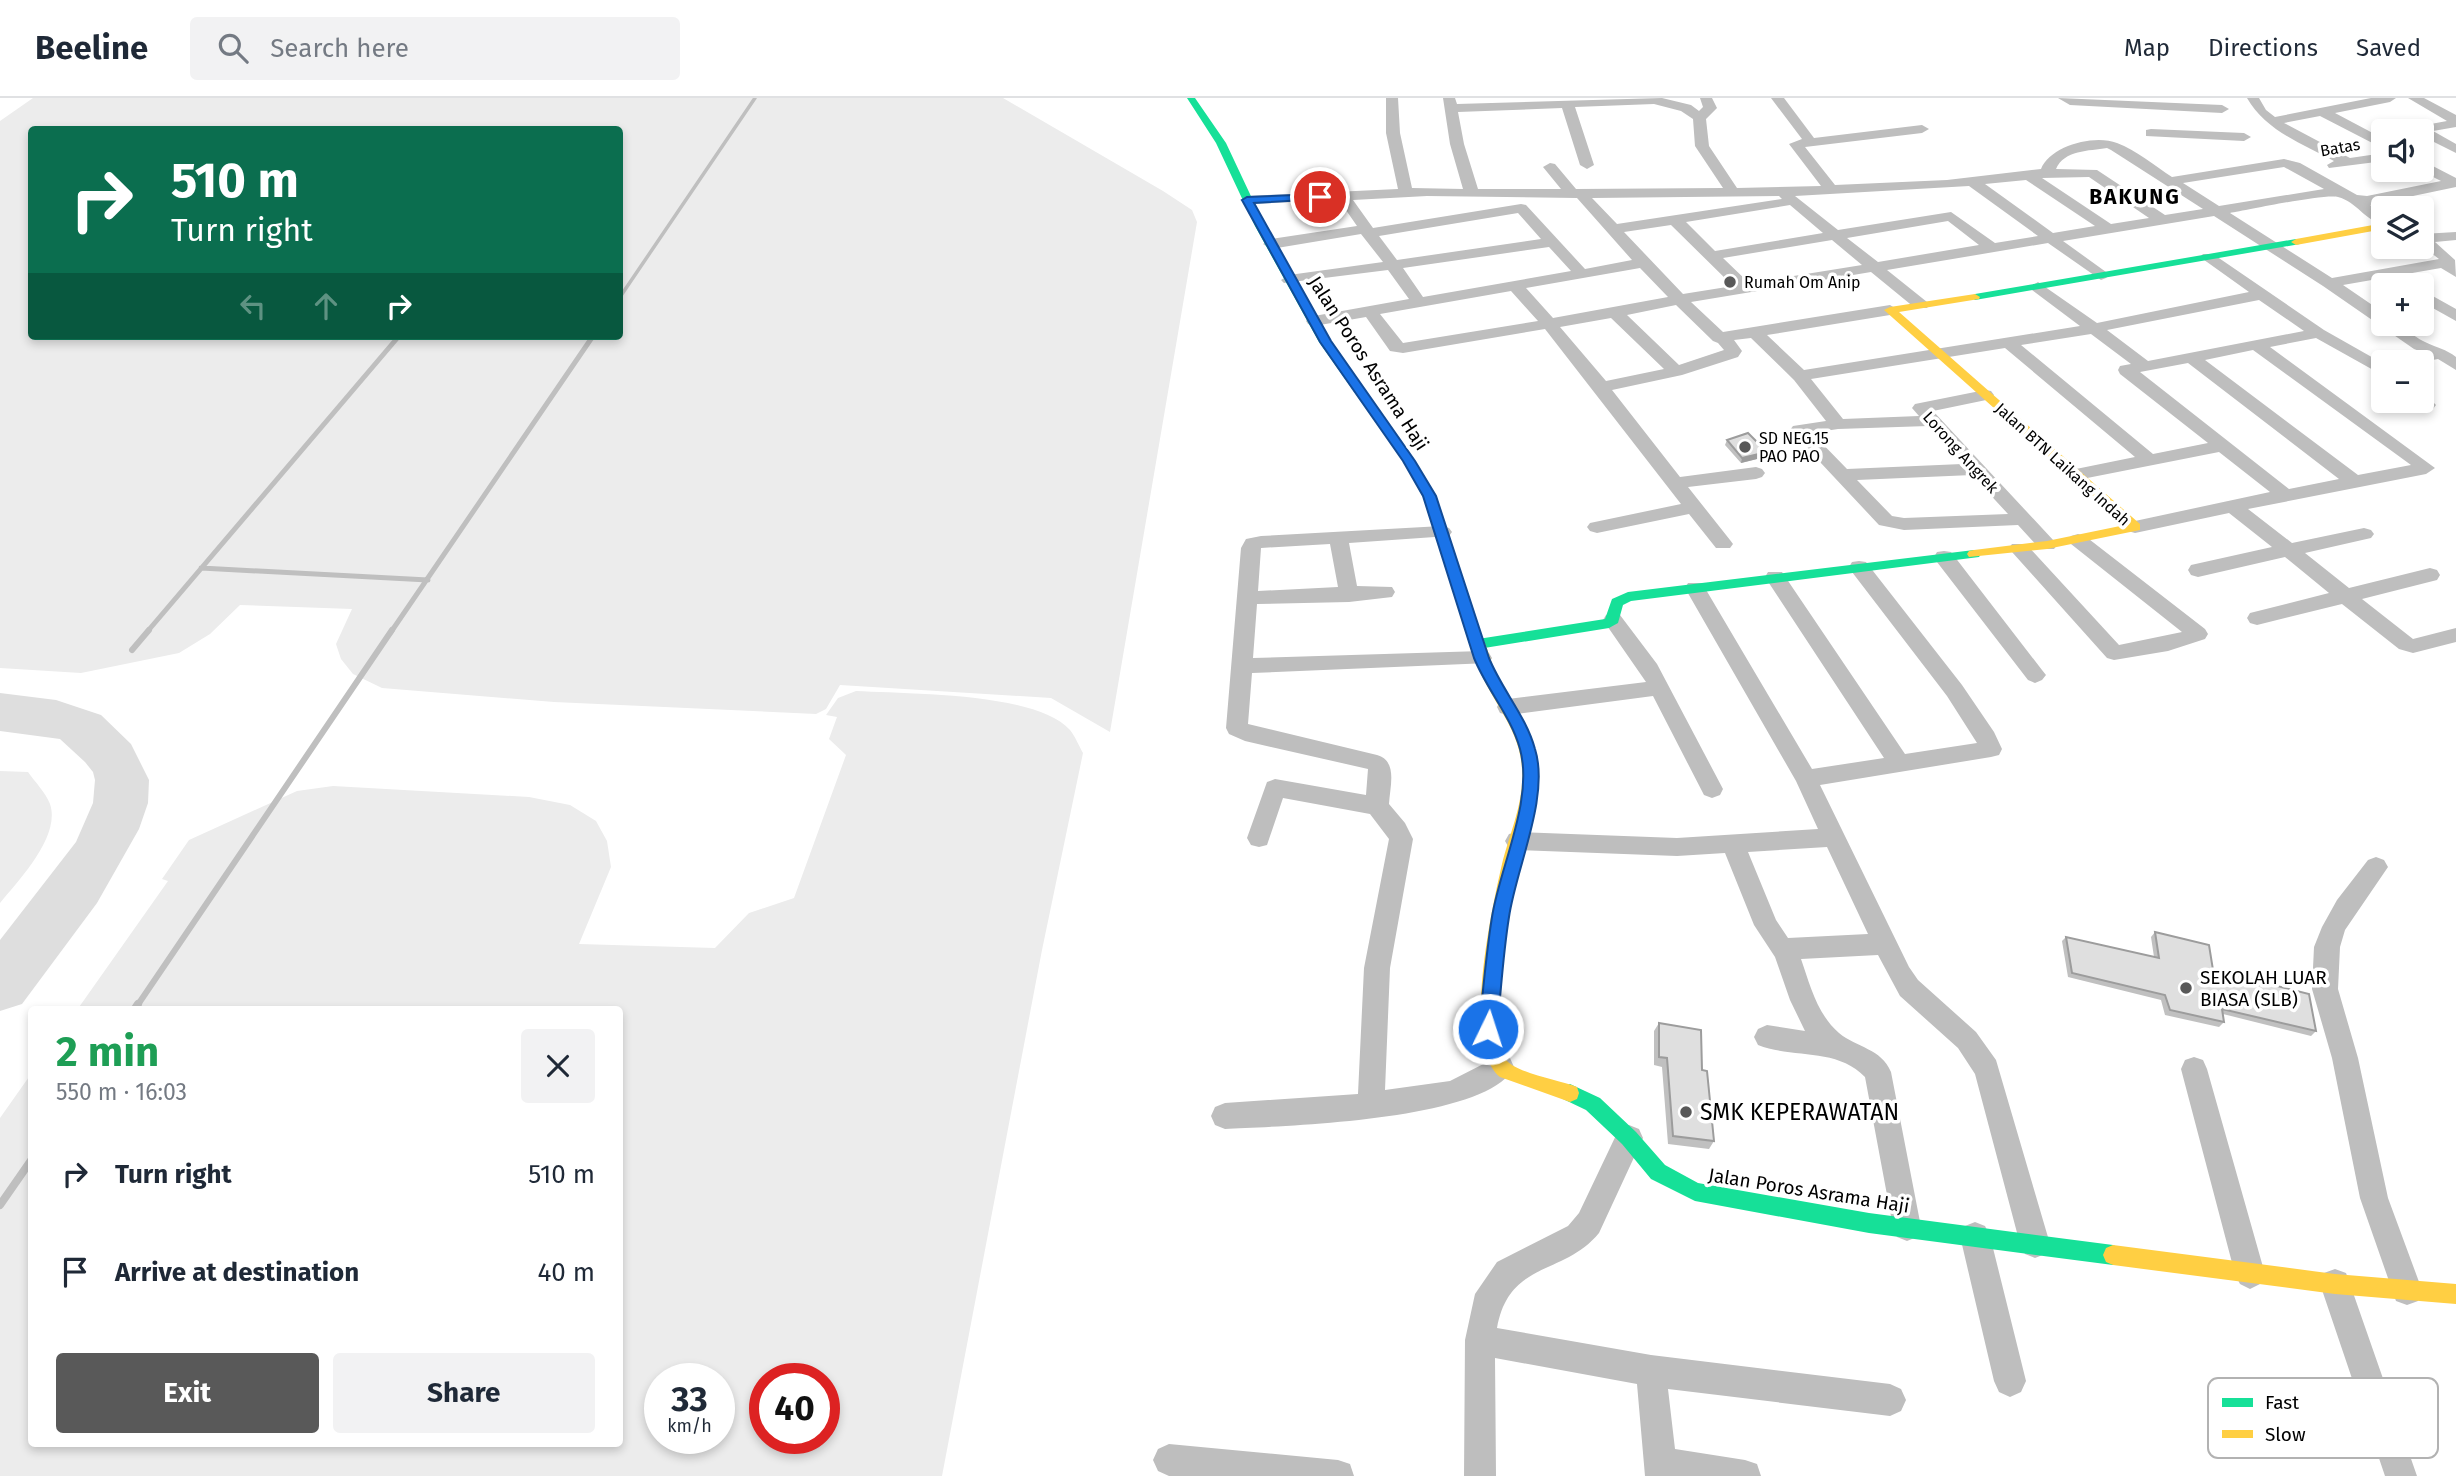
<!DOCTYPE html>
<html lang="en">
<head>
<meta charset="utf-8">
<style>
	:root { --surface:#fff; --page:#f2f2f3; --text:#1f2937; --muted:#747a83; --line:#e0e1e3; --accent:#595959 }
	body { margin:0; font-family:"Fira Sans",sans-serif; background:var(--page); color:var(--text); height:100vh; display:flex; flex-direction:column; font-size:26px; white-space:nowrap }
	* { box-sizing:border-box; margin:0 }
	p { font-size:23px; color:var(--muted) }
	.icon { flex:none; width:38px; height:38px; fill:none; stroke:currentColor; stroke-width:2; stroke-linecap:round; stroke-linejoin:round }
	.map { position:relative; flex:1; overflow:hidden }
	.details { position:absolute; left:28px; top:908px; width:595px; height:441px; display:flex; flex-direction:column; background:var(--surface); border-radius:7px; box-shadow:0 4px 10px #0003 }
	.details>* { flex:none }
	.top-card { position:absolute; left:28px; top:28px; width:595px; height:214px; border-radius:7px; box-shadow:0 4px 10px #0003; background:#0b6e4f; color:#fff; overflow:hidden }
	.fabs { position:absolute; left:2371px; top:21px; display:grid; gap:14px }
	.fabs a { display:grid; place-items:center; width:63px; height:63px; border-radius:7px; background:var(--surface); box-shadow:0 4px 10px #0003; font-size:35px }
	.speed { position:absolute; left:644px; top:1265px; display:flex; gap:14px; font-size:35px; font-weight:700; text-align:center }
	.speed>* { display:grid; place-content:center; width:91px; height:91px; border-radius:50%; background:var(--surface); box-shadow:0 4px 10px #0003; line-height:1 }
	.speed small { font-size:18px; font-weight:400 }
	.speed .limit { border:10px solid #d22; background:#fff; color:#111 }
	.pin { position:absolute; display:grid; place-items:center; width:60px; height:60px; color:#fff; margin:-30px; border:4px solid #fff; border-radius:50%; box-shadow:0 2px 7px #0007 }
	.me { position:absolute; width:77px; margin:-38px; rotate:4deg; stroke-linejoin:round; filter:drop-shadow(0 0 5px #0008) }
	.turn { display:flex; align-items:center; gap:24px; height:147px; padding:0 28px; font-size:32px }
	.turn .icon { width:91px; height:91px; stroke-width:2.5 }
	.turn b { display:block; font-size:49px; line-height:60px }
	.lanes { display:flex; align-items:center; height:66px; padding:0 28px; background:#0003; justify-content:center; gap:35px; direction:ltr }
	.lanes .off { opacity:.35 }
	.round { display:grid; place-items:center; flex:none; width:74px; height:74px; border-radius:7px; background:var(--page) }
	.head { display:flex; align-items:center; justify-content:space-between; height:119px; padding:0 28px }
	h1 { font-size:42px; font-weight:700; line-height:52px; color:#1e9e55 }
	.primary-button { display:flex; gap:14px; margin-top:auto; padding:14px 28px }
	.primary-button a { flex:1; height:80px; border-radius:7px; background:var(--accent); color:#fff; font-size:28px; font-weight:700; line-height:80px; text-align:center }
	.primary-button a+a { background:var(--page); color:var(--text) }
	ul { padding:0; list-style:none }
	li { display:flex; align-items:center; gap:21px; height:98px; padding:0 28px }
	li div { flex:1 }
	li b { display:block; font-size:26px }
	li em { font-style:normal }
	header { display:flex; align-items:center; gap:42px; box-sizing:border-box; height:98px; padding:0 35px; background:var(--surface); border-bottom:2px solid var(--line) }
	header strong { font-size:33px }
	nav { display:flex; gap:38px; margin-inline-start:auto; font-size:24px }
	.search { width:490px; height:63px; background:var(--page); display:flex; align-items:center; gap:18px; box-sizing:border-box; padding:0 24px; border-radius:7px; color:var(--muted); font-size:26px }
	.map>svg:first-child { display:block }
	.green { fill:#ececec; fill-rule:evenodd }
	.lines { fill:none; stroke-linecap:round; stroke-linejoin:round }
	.stream-far3 { stroke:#bfbfbf; stroke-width:3.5 }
	.stream-far2 { stroke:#bfbfbf; stroke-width:5 }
	.stream-far1 { stroke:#bfbfbf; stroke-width:6 }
	.stream { stroke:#bfbfbf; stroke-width:8 }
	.taxiway { fill:#dedede; fill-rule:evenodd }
	.street { fill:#bebebe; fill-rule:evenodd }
	.fast { fill:#16e098; fill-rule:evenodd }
	.slow { fill:#ffcf43; fill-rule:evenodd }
	.wall { fill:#c0c0c0 }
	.shaded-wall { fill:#9c9c9c }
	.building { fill:#dfdfdf; stroke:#9c9c9c; stroke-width:2 }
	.route { fill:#1a73e8; stroke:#114b97; stroke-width:2 }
	.poi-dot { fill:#595959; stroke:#fff; stroke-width:2.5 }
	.labels { text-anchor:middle; stroke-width:7; stroke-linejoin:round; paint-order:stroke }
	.far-street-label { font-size:16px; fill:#000; stroke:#fff }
	.far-poi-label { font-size:16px; fill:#000; stroke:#fff; text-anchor:start }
	.street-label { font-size:19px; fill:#000; stroke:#fff }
	.poi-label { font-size:19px; fill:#000; stroke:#fff; text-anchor:start }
	.far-district-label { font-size:21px; font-weight:bold; letter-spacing:2px; fill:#000; stroke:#fff }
	.near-poi-label { font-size:23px; fill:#000; stroke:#fff; text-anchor:start }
	.key { fill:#fff; stroke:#b2b2b2; stroke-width:2 }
	.key-label { font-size:19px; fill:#000 }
</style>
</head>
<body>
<header>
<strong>Beeline</strong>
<div class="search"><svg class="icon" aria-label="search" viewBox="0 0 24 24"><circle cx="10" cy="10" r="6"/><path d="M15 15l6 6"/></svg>Search here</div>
<nav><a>Map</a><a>Directions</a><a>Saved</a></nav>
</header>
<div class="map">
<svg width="2456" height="1378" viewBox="0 0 2456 1378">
	<rect width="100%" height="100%" fill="#fff"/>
	<!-- green -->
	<path class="green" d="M33,0H1003L1163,93L1192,112L1197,124L1110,634L1051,600L840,587L826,611L816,616L554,604L382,590L353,576L341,561L336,546L352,511L240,507L210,536L179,555L81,575L0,570V23ZM32,32H620V238H32Z
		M856,593C907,596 1036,594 1070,632C1075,638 1079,648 1083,655L1042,852L942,1378H0V1020L31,976L32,1346H620V912H77L168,783L162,781L189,742L297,693L333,688L529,699L570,707L596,723L607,743L611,769L579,846L715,850L749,815L794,800L846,657L829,641L837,619L826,617L838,600ZM660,1281H719V1340H660ZM765,1281H824V1340H765Z
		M0,673L28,674C35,684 46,695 50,706C61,738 19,782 0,805Z"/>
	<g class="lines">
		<!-- stream-far3 -->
		<path class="stream-far3" d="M620,199L755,0"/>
		<!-- stream-far2 -->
		<path class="stream-far2" d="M201,470L428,482
			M147,534L399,238
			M391,534L593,238"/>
		<!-- stream-far1 -->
		<path class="stream-far1" d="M132,552L149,532
			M137,908L392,532"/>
		<!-- stream -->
		<path class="stream" d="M134,912L138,906
			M0,1107L32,1061"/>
		<!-- taxiway -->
		<path class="taxiway" d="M0,595L56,602L101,617L131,646L149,682L148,705L139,731L97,805L22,906L0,913V842L76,744L93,705L95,682L93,674L85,664L60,641L0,633Z"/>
		<!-- street -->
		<path class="street" d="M1386,0H1398L1400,35L1412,90L1463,91L1450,46L1443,0H1455L1457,6L1662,0L1691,7L1699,13L1703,9L1700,0H1712L1717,10L1706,21L1709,48L1737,90L1821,88L1789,46L1802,41L1771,0H1784L1814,40L1922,27L1929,31L1922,35L1805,49L1835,87L1947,82L2041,71C2050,48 2094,36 2117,45C2136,52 2155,68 2172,79L2284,61L2300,65L2357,97L2367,98L2441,83L2419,72H2422V64L2427,65L2456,80V89L2370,107L2384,116V127C2364,122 2357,104 2338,99C2327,95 2247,112 2230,115L2332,180L2439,161L2422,148V136L2456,134V142L2435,144L2455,162L2456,179L2441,170L2343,187L2384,215V226C2402,226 2409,236 2425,244C2437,250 2446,251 2456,259V272L2438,261L2422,264H2391L2393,260L2422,254L2414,251L2323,188L2214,118L2063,143L2106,174L2109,177L2106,180L2101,182L2048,145L1887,172L1927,204L1929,207L1927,210H1915L1871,174L1691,204L1723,234L1890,207L1898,212L1890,217L1767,237L1804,272L2080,228L2032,192L2030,189L2038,184L2097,225L2249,194L2200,159L2203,156H2213L2324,232L2384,266V278L2316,240L2270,249L2435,370L2426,376L2248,411L2292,445L2364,430L2371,432L2374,436L2371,440L2305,455L2349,490L2430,470L2437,472L2440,477L2437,482L2362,501L2413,541L2456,530V544L2413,555L2399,551L2342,506L2257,527L2250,525L2247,520L2250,515L2329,495L2285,459L2198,479L2191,477L2188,472L2191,467L2272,449L2229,415L2135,435L2128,433L2125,429L2128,425L2135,423L2270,394L2219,354L2077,382L2071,380L2068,376L2071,372L2135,359L2005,250L1811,281L1843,321L1919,318L1912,310L1915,306L1985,292L1991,293L1994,297L1991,301L1933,313L2054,443L2057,447L2054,451H2040L2018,427L1904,432L1879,427L1790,332L1793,328L1826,323L1794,282L1751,240L1734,242L1742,253L1738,259L1682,277L1612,292L1680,379L1756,369L1762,371L1765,375L1762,379L1756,381L1688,389L1730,442L1733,446L1730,450H1716L1689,416L1597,435L1590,433L1587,429L1590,425L1681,406L1545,231L1403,255L1390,253L1366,219L1314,228L1308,226L1306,223L1308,220L1314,218L1409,201L1388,172L1284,185L1281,182L1289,177L1383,164L1361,136L1271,151L1263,146L1271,141L1357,128L1339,102L1247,106L1240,102L1247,98L1398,91L1386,35ZM1654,6L1681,13L1693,21L1695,48L1723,90L1576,91L1555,66L1550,65L1543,69L1561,91H1478L1464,46L1458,14L1562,10L1580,67L1587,71L1594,67L1575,9ZM2107,50L2111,52L2203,111L2165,117L2097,72L2056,71C2064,52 2089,53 2107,50ZM2284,69L2324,91L2219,108L2183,85ZM2089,79L2149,120L2111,126L2042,80ZM2026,82L2095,128L2053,135L1985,86ZM1969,88L2038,138L1995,145L1951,114L1838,132L1795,98ZM1427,98L1577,100L1632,162L1585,171L1526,107L1521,106L1373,130L1353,102ZM1779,98L1782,101L1617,126L1592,100ZM1790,107L1823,135L1715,153L1686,124ZM1518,115L1541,141L1397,162L1379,138ZM1948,123L1979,147L1878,164L1847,140ZM1671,127L1733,188L1683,196L1624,134ZM1832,142L1862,167L1749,185L1723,160ZM1549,149L1571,173L1423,199L1403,170ZM1640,170L1668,199L1553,220L1526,190ZM1511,193L1538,223L1403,245L1380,216ZM2259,202L2304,233L2148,263L2107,232ZM1676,207L1713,243L1718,245L1724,252L1679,267L1627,217ZM1611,220L1664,271L1606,283L1560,229ZM2091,236L2131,266L2120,268L2118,272L2120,276L2208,345L2153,356L2021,247ZM2253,252L2411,367L2358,377L2205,262ZM2188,265L2339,381L2289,391L2140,274ZM1928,328L1962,366L1847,371L1812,335L1838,331ZM1972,377L2008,416L1904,420L1892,418L1857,382Z
			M2058,0L2222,7L2229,11L2222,15L2070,7Z
			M2247,0H2259L2266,12L2275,19L2371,0H2396L2390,4L2335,15L2384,41V51L2320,18L2284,25L2350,60L2384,55V63L2329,70L2327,67L2334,63C2302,46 2265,32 2247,0Z
			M2408,0H2424L2456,17V29L2433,33L2456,46V55L2422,38V33H2407L2409,30L2447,23Z
			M2151,31L2244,35L2251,39L2244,43L2146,38V32Z
			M2422,192L2456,211V223L2422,204Z
			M2422,298L2428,299L2436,307L2433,311L2427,312L2421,311L2413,303H2422Z
			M1442,428L1449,430L1452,434L1449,438L1349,445L1357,488L1392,489L1395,494L1392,499L1349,504L1257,506L1253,560L1482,553L1489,555L1492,560L1489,565L1252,575L1248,626L1377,657C1398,663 1390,688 1389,706L1405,725L1413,741L1390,870L1385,992L1450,983L1501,957L1510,960L1514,969C1489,1023 1282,1028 1225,1031L1215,1027L1211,1018L1215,1009L1225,1005L1358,996L1364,870L1389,741L1370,716L1283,700L1267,747L1259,749L1251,747L1247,740L1267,684L1275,681L1366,697L1368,671L1245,643L1229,636L1226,630L1241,450L1246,441L1261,438ZM1330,446L1338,489L1258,493L1261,450Z
			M2078,436L2085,438L2205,531L2208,536L2205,541L2168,553L2114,562L2107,560L2012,454L2009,450L2012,446H2026L2119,547L2182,534L2071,446L2068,442L2071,438Z
			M1944,453L1951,454L2042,572L2046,577L2042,582L2035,585L2028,582L1937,464L1934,459L1937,454Z
			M1859,463L1866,464L1962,587L1994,634L2002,651L1999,657L1991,659L1820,687L1909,869L1918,882L1976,934L1996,962L2050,1146L2045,1156L2035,1160L2025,1156L2020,1146L1975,976L1958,950L1900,898L1878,857L1801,861C1810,887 1817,916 1839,935C1857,950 1881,950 1891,974L1921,1129L1917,1139L1907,1143L1897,1139L1893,1129L1865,979C1836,949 1794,961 1758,947L1754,939L1758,931L1767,927L1805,933L1790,902L1775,859L1754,827L1725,755L1677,758L1517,752L1509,750L1505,743L1509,736L1517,734L1677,740L1818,731L1796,683L1685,490L1688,485H1702L1812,671L1884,660L1765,479L1768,474H1782L1905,656L1977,645L1947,598L1852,474L1849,469L1852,464ZM1827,749L1868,836L1788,840L1776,822L1748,754Z
			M1613,515L1620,517L1657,566L1723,691L1720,697L1712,700L1704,697L1653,598L1508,617L1500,615L1497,609L1500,603L1508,601L1646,584L1603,522L1606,517Z
			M2376,759L2384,762L2388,769L2345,832L2340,849L2338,891L2358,960L2388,1100L2422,1192L2418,1203L2407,1207L2396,1203L2360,1100L2332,960L2312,891L2314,849L2322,829L2337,802L2368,762Z
			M2194,959L2203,962L2207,971L2265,1176L2260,1186L2250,1191L2240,1186L2235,1176L2181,971L2185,962Z
			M1629,1027L1639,1031L1643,1040L1599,1135C1564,1178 1509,1162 1497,1230L1651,1257L1890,1286L1901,1291L1906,1302L1901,1313L1890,1318L1668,1291L1675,1351L1745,1362L1757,1366L1761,1378H1645L1637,1286L1495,1260L1496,1378H1464L1465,1242L1475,1196L1497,1164L1568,1128L1579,1115L1619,1031Z
			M1975,1124L1985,1128L1990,1138L2026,1283L2021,1294L2010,1299L1999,1294L1994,1283L1960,1138L1965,1128Z
			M2335,1171L2346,1175L2350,1186L2417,1378H2385L2320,1186L2324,1175Z
			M1169,1346L1338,1362L1350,1366L1354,1378H1169L1158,1373L1153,1362L1158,1351Z"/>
		<!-- fast -->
		<path class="fast" d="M1187,0H1195L1226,45L1265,128L1330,244L1415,363L1435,399L1480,534L1478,537L1473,539L1466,534L1423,399L1403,363L1319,244L1255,128L1216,45Z
			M2296,141L2301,144L2300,146L1975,202L1970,199L1975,196Z
			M1974,452L1979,453L1981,456L1979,459L1631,503L1623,507L1618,525L1609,530L1478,551L1471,546L1478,541L1605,521L1612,501L1628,494Z
			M1570,986L1600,1000L1636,1034L1665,1067L1698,1085L1869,1115L2113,1147L2120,1150L2123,1157L2120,1164L2113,1167L1869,1135L1695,1103L1651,1081L1622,1046L1586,1012L1563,1001L1561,995L1563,989Z"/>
		<!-- slow -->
		<path class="slow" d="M2384,125V131L2296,147L2291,144L2296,141Z
			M1975,196L1980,199L1979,201L1899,214L2140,426V432L2047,451L1969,459L1967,456L1969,453L1974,452L2047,443L2125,427L1884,212L1890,209Z
			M1473,529C1484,532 1492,568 1497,580C1512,610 1536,636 1538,671C1540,704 1527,733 1519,764C1511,799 1484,937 1507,963C1520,976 1559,982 1577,989L1579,995L1577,1001L1570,1004L1500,979C1461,948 1492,810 1502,766C1510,734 1524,705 1522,672C1521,638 1500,613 1485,584C1476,568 1472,551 1466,534Z
			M2113,1147L2335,1176L2456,1186V1206L2335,1196L2113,1167L2106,1164L2103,1157L2106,1150Z"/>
	</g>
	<!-- wall -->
	<path class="wall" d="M1727,342L1767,354L1765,359L1741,365L1725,347Z
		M2155,834L2213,872L2316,933L2311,938L2223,916L2224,924L2219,929L2165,917L2161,902L2068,879L2062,843L2066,839L2154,859L2151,839Z
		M1659,925L1702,972L1714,1043L1709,1051L1668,1046L1662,969L1654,967V933Z"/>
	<!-- shaded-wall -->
	<path class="shaded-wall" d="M1767,354L1765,359L1741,365L1742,360Z"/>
	<!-- building -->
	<path class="building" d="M1748,335L1767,354L1742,360L1727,342Z
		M2155,834L2209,847L2213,872L2309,896L2316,933L2222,911L2224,924L2170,912L2165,897L2072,875L2066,839L2159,860Z
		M1659,925L1701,932L1702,972L1707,973L1714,1043L1673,1038L1667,960L1659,959Z"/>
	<!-- route -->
	<path class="route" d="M1320,96L1325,99L1323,101L1254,105L1331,243L1415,363L1436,398L1489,560C1502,592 1526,618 1535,651C1550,699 1516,770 1509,819C1503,856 1501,894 1497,931L1494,937L1488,939L1481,937L1479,931C1483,894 1486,856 1492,819C1500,768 1534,702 1520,651C1511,618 1487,592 1474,560L1423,398L1403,363L1320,244L1242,102L1247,99Z"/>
	<!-- markers -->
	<g class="poi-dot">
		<circle cx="1730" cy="184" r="7"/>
		<circle cx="1745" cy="349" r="7"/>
		<circle cx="2186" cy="890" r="7"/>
		<circle cx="1686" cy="1014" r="7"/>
	</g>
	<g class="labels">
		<!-- far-street labels -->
		<g class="far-street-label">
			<text transform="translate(2340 49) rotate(-10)" y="6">Batas</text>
			<text transform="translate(1961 354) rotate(48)" y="6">Lorong Angrek</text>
			<text transform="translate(2063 366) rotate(42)" y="6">Jalan BTN Laikang Indah</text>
		</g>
		<!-- far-poi labels -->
		<g class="far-poi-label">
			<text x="1744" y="190">Rumah Om Anip</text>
			<text x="1759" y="346">SD NEG.15<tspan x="1759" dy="18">PAO PAO</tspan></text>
		</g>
		<!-- street labels -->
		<g class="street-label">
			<text transform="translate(1369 265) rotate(57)" y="7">Jalan Poros Asrama Haji</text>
			<text transform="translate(1809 1092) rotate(9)" y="7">Jalan Poros Asrama Haji</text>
		</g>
		<!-- poi labels -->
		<g class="poi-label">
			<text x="2200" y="886">SEKOLAH LUAR<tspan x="2200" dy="22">BIASA (SLB)</tspan></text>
		</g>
		<!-- far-district labels -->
		<g class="far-district-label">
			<text x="2135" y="106">BAKUNG</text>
		</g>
		<!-- near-poi labels -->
		<g class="near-poi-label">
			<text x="1700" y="1022">SMK KEPERAWATAN</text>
		</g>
	</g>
	<!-- legend -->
	<rect x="2208" y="1280" width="230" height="80" rx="10" class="key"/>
	<rect x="2222" y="1300" width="31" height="9" fill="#16e098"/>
	<rect x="2222" y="1332" width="31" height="8" fill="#ffcf43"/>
	<g class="key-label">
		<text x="2265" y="1311">Fast</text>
		<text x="2265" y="1343">Slow</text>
	</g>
</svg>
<div class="fabs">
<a><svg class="icon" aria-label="sound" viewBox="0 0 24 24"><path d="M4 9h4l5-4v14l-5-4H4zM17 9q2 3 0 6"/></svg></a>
<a><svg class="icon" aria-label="layers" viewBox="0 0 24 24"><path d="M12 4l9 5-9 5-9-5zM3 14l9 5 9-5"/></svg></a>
<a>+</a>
<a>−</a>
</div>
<div class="speed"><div>33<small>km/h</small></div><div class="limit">40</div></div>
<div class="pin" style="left:1320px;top:99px;background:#d93025"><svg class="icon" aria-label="arrive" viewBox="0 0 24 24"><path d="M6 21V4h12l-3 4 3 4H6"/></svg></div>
<svg class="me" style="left:1488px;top:931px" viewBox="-20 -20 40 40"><circle r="17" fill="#1a73e8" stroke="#fff" stroke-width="3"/><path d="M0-11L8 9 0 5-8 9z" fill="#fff"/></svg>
<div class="top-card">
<div class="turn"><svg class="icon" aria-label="right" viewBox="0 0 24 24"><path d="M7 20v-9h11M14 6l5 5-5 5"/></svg><div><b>510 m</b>Turn right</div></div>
<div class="lanes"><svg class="icon off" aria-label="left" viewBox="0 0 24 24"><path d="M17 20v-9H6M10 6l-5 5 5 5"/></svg><svg class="icon off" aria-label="ahead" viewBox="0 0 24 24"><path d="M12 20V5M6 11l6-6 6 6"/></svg><svg class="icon" aria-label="right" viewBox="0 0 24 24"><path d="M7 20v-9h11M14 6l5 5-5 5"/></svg></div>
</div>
<section class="details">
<div class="head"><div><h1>2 min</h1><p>550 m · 16:03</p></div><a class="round"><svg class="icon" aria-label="close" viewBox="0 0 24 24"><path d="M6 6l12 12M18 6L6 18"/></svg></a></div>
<ul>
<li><svg class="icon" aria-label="right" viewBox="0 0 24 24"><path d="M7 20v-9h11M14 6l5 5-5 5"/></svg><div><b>Turn right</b></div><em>510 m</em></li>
<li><svg class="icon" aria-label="arrive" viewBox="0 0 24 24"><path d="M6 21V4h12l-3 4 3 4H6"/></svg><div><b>Arrive at destination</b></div><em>40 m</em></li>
</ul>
<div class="primary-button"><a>Exit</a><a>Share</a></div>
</section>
</div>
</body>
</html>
